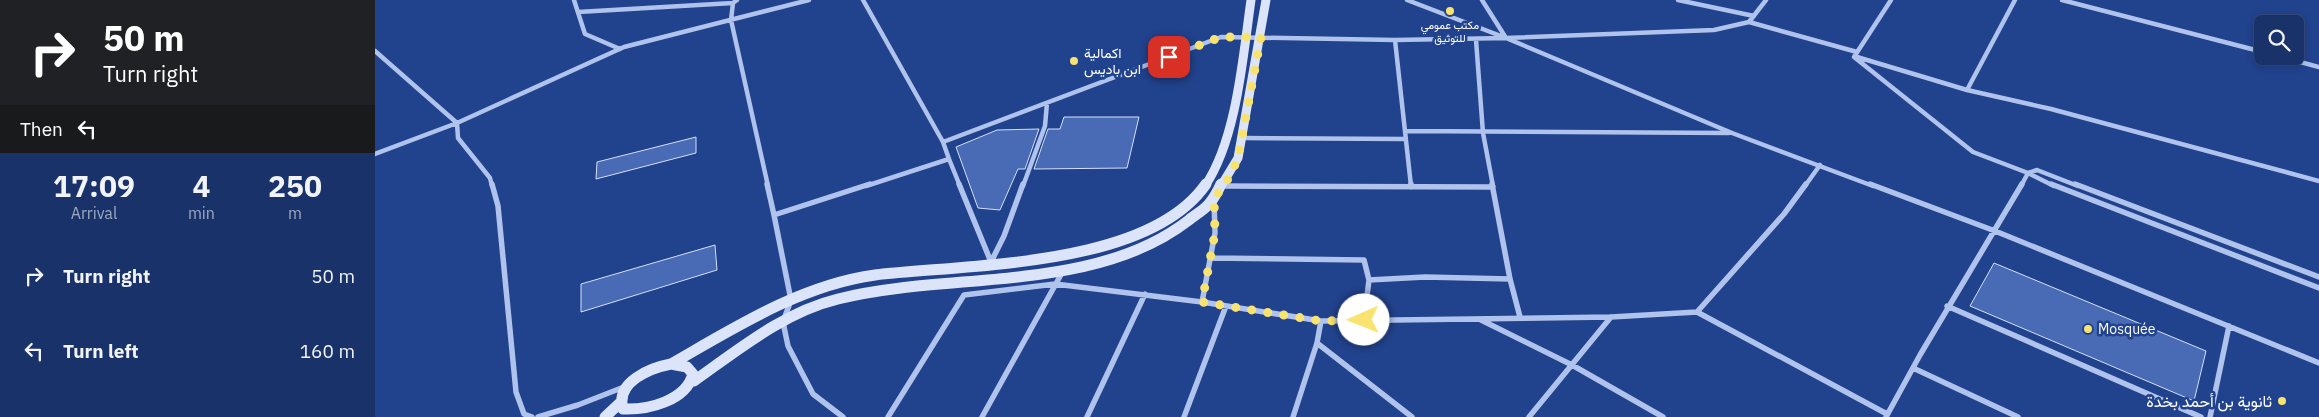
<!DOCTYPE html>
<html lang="en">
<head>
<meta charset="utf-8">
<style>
	:root { --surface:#19326a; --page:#263e72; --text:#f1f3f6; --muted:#9faac1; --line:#374d7e }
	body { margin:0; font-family:"IBM Plex Sans",Vazirmatn,sans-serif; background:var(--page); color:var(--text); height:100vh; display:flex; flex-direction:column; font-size:19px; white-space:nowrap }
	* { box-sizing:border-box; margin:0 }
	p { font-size:16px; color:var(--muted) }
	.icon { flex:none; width:28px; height:28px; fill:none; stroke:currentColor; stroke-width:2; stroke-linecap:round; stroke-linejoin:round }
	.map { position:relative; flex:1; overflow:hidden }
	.details { display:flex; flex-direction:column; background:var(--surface); width:375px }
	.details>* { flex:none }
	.guide { background:#202124; color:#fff; overflow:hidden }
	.tools { position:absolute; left:1879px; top:15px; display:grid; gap:10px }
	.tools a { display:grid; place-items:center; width:50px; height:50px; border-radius:8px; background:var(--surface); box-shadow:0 2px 8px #0003,0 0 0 1px var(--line); font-size:25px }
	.pin { position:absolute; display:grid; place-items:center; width:42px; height:42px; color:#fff; margin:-21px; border-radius:10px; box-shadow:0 2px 8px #0006 }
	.me { position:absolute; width:55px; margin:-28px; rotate:269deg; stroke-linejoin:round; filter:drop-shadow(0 0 4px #0008) }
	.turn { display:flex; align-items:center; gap:18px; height:105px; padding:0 20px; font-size:22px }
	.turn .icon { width:65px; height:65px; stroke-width:2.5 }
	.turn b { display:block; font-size:35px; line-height:42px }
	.then { display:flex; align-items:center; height:48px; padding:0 20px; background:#0003; gap:10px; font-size:19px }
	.eta { display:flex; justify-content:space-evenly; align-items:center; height:85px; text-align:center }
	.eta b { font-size:30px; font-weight:700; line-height:35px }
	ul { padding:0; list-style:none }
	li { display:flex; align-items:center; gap:15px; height:75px; padding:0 20px }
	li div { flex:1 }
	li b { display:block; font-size:19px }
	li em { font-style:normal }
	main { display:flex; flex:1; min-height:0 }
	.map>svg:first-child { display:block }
	.building { fill:#496bb5; stroke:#d4e0f9 }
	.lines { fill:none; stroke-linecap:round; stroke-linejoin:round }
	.minor-far1 { stroke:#afc3ec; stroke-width:4.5 }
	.minor { stroke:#afc3ec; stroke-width:5.5 }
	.secondary-far1 { stroke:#dbe4f9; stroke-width:9 }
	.secondary { stroke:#dbe4f9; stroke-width:11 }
	.route { stroke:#f9e370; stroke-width:9; stroke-dasharray:0 16.2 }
	.poi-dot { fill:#f9e370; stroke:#21428d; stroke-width:2 }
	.labels { text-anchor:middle; stroke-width:5; stroke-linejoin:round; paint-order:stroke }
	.far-poi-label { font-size:11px; fill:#fff; stroke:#21428d }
	.poi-label { font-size:14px; fill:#fff; stroke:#21428d; text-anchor:start }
	.near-poi-label { font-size:16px; fill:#fff; stroke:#21428d; text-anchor:end }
</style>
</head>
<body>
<main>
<section class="details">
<div class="guide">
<div class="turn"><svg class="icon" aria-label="right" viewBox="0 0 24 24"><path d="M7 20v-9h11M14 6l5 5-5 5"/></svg><div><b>50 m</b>Turn right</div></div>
<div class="then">Then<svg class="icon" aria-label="left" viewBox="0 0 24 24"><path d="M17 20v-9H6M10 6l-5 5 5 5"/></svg></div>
</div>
<div class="eta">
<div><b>17:09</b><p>Arrival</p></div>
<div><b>4</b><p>min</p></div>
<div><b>250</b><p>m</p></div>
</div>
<ul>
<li><svg class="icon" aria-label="right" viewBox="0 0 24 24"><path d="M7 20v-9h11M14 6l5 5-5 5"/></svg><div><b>Turn right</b></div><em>50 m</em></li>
<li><svg class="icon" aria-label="left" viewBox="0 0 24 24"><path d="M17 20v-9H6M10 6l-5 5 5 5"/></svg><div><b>Turn left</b></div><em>160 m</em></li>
</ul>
</section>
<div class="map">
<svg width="1944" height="417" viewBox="0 0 1944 417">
	<rect width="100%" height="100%" fill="#21428d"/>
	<!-- building -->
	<path class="building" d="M689,117H764L752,168L659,169L673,129H685Z
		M664,129L650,169H643L625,210L603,208L581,147L622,130Z
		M321,137V153L221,179L222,162Z
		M340,245L342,270L206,312V284Z
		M1619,263L1831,351L1819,401L1595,306Z"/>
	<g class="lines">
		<!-- minor-far1 -->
		<path class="minor-far1" d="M199,0L210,34L245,49
			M362,0L358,3L356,20L393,186
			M488,0L568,142
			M1032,0L1131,38L1357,133L1498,186
			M1107,0L1131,38L1339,30L1374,22L1391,0
			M1303,0L1379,16
			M1516,0L1479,57L1598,152L1653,173L1646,186
			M1687,0L1888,52
			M203,12L358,3
			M1374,22L1482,52
			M1020,40L1036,186
			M1101,40L1108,133L1118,186
			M0,51L82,123L83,138L115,178L117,186
			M1903,56L1944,67
			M1482,57L1592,90L1640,0
			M1592,90L1676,109L1944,181
			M1030,131L1354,133
			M868,138L1031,139
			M0,154L82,123L249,47L434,0
			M574,159L585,186
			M1653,173L1679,186
			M1653,173L1662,170L1703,186
			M491,186L574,159L568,142L846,37L1020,40L1131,38
			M648,186L670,126L672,103
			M1430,186L1445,165"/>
		<!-- minor -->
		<path class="minor" d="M117,184L123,206L141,392L149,414L157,417
			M392,184L399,215L495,184
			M584,184L616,262
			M1036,184V187
			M1117,184L1135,279L1145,317
			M1495,184L1620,231L1944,363
			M1676,184L1944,288
			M1700,184L1944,277
			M848,186L1118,187
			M399,215L416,300L408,322L413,346L438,394L468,417
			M836,258L989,260L994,280L989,320
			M616,262L629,236L648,184
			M994,280L1050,277L1135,279
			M827,302L840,233L839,200
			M1572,306L1826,417
			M1322,312L1409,214L1431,184
			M1106,320L1197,365L1288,417
			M942,343L1037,417
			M1538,368L1643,417
			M163,417L203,405L249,387
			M513,417L589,295L680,284L827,302L946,321L1236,317L1322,312L1512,414
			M607,417L688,271
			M712,417L770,294
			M809,417L851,306
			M918,417L942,343L946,321
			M1154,417L1236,317
			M1511,417L1545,355L1647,184
			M1835,417L1854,326"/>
		<!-- secondary-far1 -->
		<path class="secondary-far1" d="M830,186C862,139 868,55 876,0
			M846,186L863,158L891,0"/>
		<!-- secondary -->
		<path class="secondary" d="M296,364C359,328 426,285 500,275C592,264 773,268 831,184
			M296,364L312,367L318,374C311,401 273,410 248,409C240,382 275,368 296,364Z
			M319,381C363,350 409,312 463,299C575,271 719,294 814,220C820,215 829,210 834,204C839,198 843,191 846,184
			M230,417L246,402"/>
	</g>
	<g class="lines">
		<!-- route -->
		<path class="route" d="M794,57L846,37H886L863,158L855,176L839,199L840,233L827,302L946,321L989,320"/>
	</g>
	<!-- markers -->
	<g class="poi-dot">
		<circle cx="1075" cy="11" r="5"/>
		<circle cx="699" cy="61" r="5"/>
		<circle cx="1713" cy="329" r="5"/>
		<circle cx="1907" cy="401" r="5"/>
	</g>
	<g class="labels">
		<!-- far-poi labels -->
		<g class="far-poi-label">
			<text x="1075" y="29">مكتب عمومي<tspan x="1075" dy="13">للتوثيق</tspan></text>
		</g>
		<!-- poi labels -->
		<g class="poi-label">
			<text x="709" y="58">اكمالية<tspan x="709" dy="16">ابن باديس</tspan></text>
			<text x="1723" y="334">Mosquée</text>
		</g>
		<!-- near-poi labels -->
		<g class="near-poi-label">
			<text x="1897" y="407">ثانوية بن أحمد بخدة</text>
		</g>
	</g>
</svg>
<div class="tools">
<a><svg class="icon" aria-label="search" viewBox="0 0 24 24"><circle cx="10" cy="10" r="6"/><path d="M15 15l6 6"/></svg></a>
</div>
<div class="pin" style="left:794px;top:57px;background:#d93025"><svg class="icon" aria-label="arrive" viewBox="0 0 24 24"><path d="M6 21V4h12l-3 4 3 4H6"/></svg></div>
<svg class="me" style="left:989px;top:320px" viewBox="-20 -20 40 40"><circle r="19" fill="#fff"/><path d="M0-13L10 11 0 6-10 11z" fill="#f9e370"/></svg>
</div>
</main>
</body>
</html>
